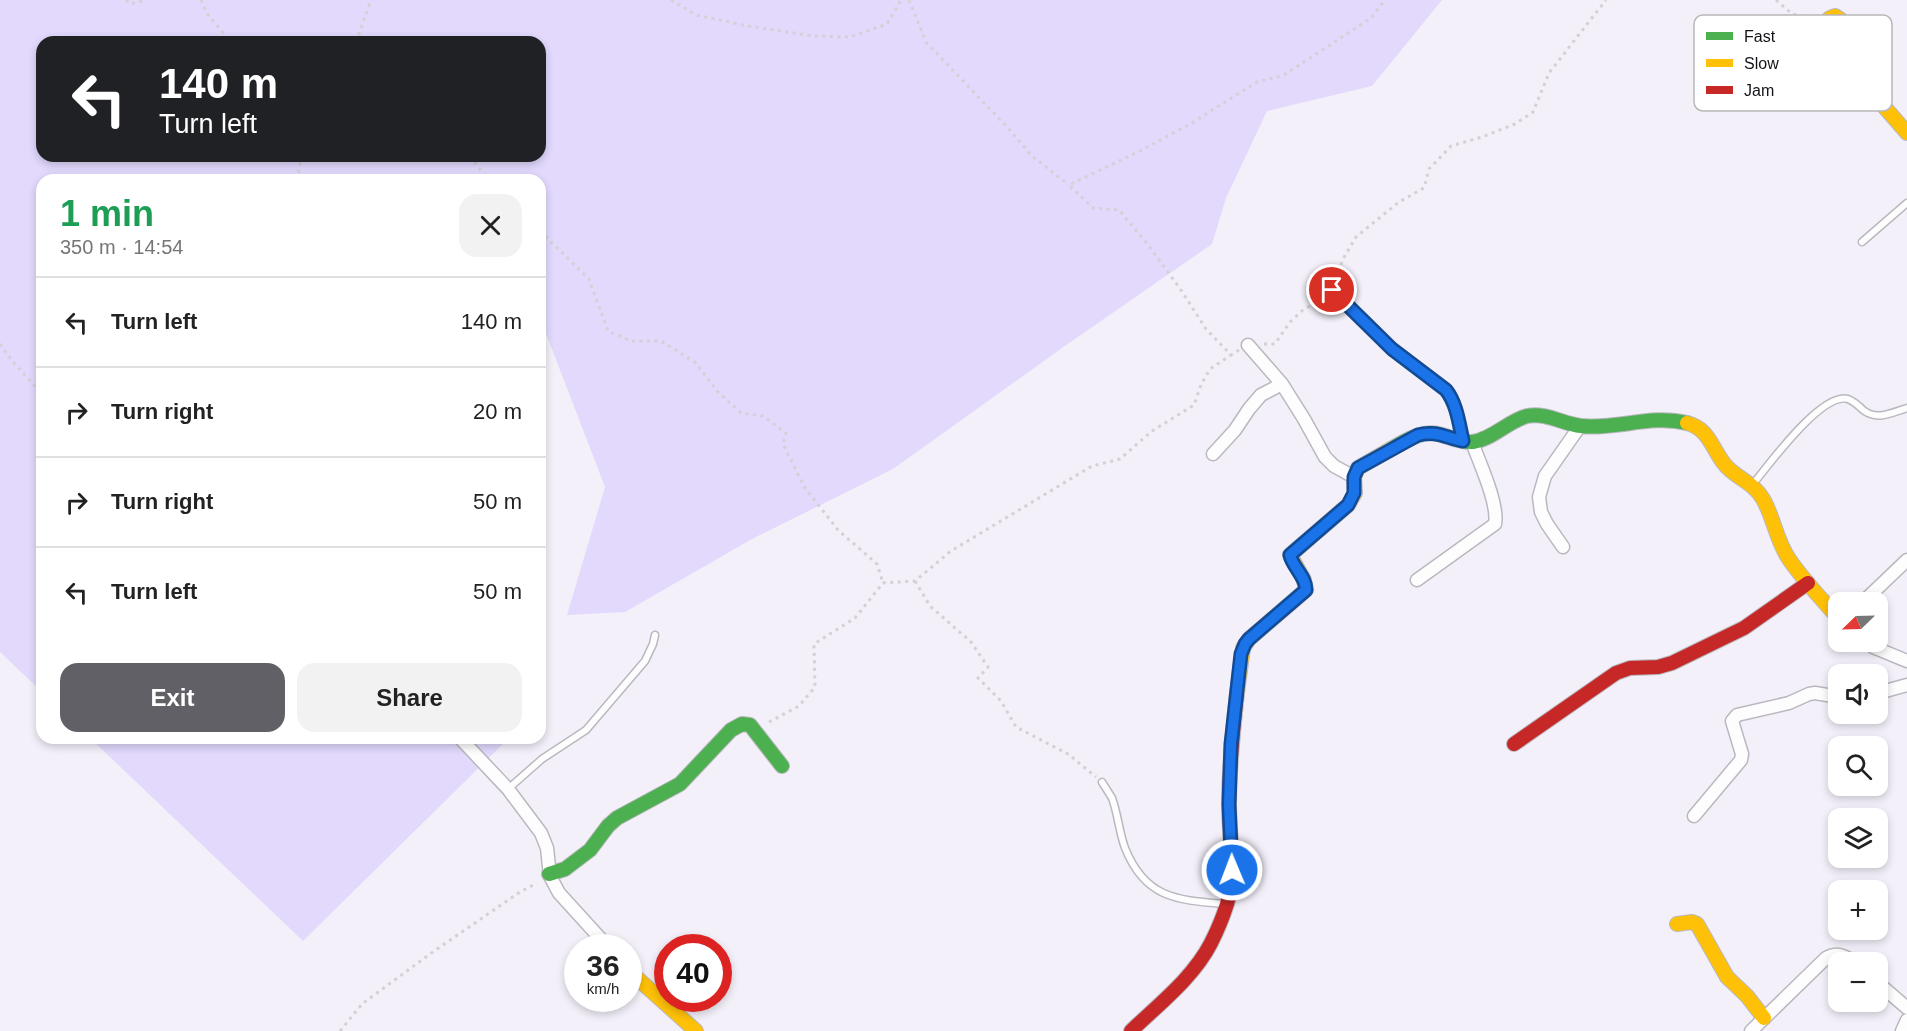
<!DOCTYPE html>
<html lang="en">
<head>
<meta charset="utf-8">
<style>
	:root { --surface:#fff; --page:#f2f2f2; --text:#222; --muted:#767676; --line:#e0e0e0; --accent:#616066 }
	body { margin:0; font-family:Helvetica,sans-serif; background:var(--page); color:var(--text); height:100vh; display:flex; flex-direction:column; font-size:22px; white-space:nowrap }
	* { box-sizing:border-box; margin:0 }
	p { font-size:20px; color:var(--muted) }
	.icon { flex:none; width:33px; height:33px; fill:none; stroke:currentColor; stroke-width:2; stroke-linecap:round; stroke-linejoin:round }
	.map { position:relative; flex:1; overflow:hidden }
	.side { position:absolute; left:36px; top:174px; width:510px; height:570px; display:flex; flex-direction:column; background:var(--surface); border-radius:18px; box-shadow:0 3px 9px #0003 }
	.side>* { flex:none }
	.banner { position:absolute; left:36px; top:36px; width:510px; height:126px; border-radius:18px; box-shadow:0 3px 9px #0003; background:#202124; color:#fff; overflow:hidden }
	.needle { width:39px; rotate:247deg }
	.buttons { position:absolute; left:1828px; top:592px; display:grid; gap:12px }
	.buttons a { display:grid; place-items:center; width:60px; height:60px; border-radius:12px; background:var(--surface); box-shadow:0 3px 9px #0003; font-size:30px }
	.speed { position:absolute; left:564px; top:934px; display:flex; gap:12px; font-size:30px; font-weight:700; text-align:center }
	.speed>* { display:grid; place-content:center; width:78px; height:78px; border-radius:50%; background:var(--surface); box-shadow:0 3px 9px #0003; line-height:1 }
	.speed small { font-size:15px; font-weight:400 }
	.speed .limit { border:9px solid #d22; background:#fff; color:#111 }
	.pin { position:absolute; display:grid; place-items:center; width:51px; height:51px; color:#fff; margin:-26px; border:3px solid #fff; border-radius:50%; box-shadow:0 2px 6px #0007 }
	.me { position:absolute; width:66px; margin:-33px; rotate:359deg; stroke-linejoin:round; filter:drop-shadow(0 0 4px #0008) }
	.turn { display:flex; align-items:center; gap:21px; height:126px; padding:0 24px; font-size:27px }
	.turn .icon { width:78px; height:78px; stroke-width:2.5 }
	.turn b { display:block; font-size:42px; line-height:51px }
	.round { display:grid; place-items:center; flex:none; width:63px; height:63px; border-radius:18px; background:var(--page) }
	.summary { display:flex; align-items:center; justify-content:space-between; height:102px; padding:0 24px }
	h1 { font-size:36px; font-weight:800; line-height:45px; color:#1e9e55 }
	.button { display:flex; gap:12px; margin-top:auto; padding:12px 24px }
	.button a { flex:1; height:69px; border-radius:18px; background:var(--accent); color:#fff; font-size:24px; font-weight:800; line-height:69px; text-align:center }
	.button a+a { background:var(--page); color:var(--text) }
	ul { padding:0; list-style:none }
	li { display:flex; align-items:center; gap:18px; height:90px; padding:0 24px; border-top:2px solid var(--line) }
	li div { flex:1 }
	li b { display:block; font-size:22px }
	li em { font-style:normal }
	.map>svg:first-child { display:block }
	.green { fill:#e2d9fd; fill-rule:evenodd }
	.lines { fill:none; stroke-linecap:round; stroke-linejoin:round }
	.lane-casing { stroke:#bab8bf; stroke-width:9 }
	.street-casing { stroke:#bab8bf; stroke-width:15 }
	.fast-casing { stroke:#bab8bf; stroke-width:16 }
	.slow-casing { stroke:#bab8bf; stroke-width:16 }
	.jam-casing { stroke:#bab8bf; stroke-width:16 }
	.path { stroke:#d3d1d5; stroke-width:3; stroke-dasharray:3 4.5; stroke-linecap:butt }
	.lane { stroke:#fdfdfe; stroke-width:6 }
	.street { stroke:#fdfdfe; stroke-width:12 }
	.fast { stroke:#4caf50; stroke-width:14 }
	.slow { stroke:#ffc107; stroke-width:14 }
	.jam { stroke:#c62828; stroke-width:14 }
	.route-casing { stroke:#114b97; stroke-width:15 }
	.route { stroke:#1a73e8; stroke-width:10 }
	.key { fill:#fff; stroke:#b8b8b9; stroke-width:1.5 }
	.key-label { font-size:16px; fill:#131217 }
</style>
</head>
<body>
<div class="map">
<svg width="1907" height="1031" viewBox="0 0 1907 1031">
	<rect width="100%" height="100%" fill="#f3f0fa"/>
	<!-- green -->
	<path class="green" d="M0,0H1442L1372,86L1267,111L1226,198L1212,244L1062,348L893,469L752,539L625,612L567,615L605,487L540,318V180H42V692L0,652ZM42,42H540V156H42Z
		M90,738H499L503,744L303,941Z"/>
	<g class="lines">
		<defs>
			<path id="lane" d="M1862,242L1907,203
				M1753,484C1768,466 1822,391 1848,399C1853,401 1859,406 1863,410C1877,421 1891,413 1907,408
				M1102,782C1105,787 1109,793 1112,798C1118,814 1119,832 1125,848C1145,898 1176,900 1224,904
				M508,789L542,759L586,730L645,661L653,644L655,635"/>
			<path id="street" d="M1332,290L1392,349L1446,390C1457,404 1459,424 1463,441
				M1248,345L1282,384L1304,419L1325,457L1334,466L1354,477
				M1213,454L1235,430L1249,409L1261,395L1282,384
				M1563,547L1547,524L1541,512L1539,497L1545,476L1580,426
				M1417,580L1495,524C1499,504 1479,462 1472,442
				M1862,603L1907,560
				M1866,642L1873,647L1907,661
				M1878,693L1907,685
				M460,738L508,789L541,833L547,848L550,876L559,893L609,948
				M1694,816L1741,760L1742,754L1732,721L1737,715L1789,703L1809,694L1815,693L1839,697
				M1878,983L1907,1008
				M1751,1031L1826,958C1837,952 1845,955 1855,963
				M1902,1031L1907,1020"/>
			<path id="fast" d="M1391,449C1406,440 1424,429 1442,435C1452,438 1462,443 1473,442C1493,439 1508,421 1527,416C1546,412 1563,424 1581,426C1616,430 1651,414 1687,423
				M549,874L565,869L590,850L608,826L617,818L680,784L731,730L742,724L750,725L782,766"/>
			<path id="slow" d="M1786,58L1830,18L1835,16L1841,20L1843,24L1867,87L1907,133
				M1687,423C1710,429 1712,450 1726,466C1738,479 1754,483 1763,499C1774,518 1776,540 1789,559C1803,580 1822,599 1839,619
				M1237,693L1243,648L1249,639L1306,590L1304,580L1290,555L1348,505L1355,493L1354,477L1358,468L1391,449
				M1677,924L1692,922L1697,924L1727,977L1747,996L1764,1018
				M628,970L696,1031"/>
			<path id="jam" d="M1514,744L1616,673L1630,668L1658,667L1672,663L1744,628L1808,583
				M1131,1031C1159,1004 1193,978 1211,943C1217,931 1223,917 1227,904C1236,872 1229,836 1229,804C1229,766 1233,730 1237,693"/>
		</defs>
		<!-- lane casing -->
		<use href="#lane" class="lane-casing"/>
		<!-- street casing -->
		<use href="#street" class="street-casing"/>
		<!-- fast casing -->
		<use href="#fast" class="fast-casing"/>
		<!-- slow casing -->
		<use href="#slow" class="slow-casing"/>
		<!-- jam casing -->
		<use href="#jam" class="jam-casing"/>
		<!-- path -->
		<path class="path" d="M126,0L131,4L147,0
			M201,0L208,15L231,42
			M671,0L696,15L748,26L814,36L850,37L887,24L901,0
			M909,0L926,42L1008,128L1032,156L1069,185
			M1776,0L1792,14L1808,17
			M356,42L371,0
			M296,156L300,164L297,180
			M470,156L488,180
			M540,231L589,279L608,331L631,341H661L696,363L717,391L741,413L763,416L786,433L783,444L805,488L838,530L877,564L883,583
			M1336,279L1343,259L1356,237L1399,202L1424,188L1429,169L1451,146L1482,137L1515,124L1533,112L1549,73L1606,0
			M0,344L13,362L42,394
			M1264,344H1275L1290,322L1303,310L1323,299
			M1239,350L1231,355L1206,329L1181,290L1149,246L1119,210L1093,208L1069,185L1140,151L1192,123L1257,82L1284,75L1371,18L1385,0
			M915,581L930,606L971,642L988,667L978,678L1001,701L1016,727L1068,754L1096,777
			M769,722L799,706L815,687L814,644L855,618L883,583L915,581L951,551L1092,466L1120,459L1152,431L1194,405L1201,385L1210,369L1231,355
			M340,1031L362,1004L430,954L520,892L537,883"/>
		<!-- lane -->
		<use href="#lane" class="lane"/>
		<!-- street -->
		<use href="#street" class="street"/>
		<!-- fast -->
		<use href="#fast" class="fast"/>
		<!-- slow -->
		<use href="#slow" class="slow"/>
		<!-- jam -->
		<use href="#jam" class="jam"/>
	</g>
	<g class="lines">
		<defs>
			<path id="route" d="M1232,870L1229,805L1231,744L1241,654L1245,644L1249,639L1306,590C1306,576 1293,568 1290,555L1348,505L1354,493V477L1358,468L1418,435C1437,430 1446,438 1463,441C1459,424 1457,404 1446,390L1392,349L1332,290"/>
		</defs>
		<!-- route casing -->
		<use href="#route" class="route-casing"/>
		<!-- route -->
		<use href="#route" class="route"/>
	</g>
	<!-- legend -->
	<rect x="1694" y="15" width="198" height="96" rx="9" class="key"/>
	<rect x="1706" y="32" width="27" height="8" fill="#4caf50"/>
	<rect x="1706" y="59" width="27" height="8" fill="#ffc107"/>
	<rect x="1706" y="86" width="27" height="8" fill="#c62828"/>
	<g class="key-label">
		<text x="1744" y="42">Fast</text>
		<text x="1744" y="69">Slow</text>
		<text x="1744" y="96">Jam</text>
	</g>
</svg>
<div class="buttons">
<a><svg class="needle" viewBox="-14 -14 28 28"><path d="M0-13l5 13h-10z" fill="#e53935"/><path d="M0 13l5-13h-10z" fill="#767676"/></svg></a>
<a><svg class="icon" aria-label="sound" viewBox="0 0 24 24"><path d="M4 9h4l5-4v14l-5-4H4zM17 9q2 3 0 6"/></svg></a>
<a><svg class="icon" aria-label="search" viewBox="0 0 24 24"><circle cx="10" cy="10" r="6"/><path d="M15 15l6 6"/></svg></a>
<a><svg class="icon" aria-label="layers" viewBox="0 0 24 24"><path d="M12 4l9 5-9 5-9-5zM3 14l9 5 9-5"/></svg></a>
<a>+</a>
<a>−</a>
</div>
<div class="speed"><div>36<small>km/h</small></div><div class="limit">40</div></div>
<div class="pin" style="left:1332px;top:290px;background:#d93025"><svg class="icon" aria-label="arrive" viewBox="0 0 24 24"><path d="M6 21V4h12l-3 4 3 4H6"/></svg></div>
<svg class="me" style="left:1232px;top:870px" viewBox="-20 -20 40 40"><circle r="17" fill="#1a73e8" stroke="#fff" stroke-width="3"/><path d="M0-11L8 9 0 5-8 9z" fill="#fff"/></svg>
<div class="banner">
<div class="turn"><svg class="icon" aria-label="left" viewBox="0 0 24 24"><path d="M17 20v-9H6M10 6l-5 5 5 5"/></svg><div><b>140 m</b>Turn left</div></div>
</div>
<section class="side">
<div class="summary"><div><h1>1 min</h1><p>350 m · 14:54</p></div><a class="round"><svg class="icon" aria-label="close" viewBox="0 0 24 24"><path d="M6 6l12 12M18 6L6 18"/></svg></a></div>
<ul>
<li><svg class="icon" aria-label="left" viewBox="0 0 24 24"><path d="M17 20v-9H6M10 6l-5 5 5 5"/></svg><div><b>Turn left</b></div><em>140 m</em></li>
<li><svg class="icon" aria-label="right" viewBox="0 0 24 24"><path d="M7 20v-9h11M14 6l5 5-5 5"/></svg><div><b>Turn right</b></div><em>20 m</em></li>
<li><svg class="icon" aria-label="right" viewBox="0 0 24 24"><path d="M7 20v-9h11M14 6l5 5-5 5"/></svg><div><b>Turn right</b></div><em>50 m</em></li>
<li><svg class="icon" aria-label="left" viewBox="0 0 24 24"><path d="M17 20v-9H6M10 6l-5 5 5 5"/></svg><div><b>Turn left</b></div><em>50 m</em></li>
</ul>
<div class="button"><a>Exit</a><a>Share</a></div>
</section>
</div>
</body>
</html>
